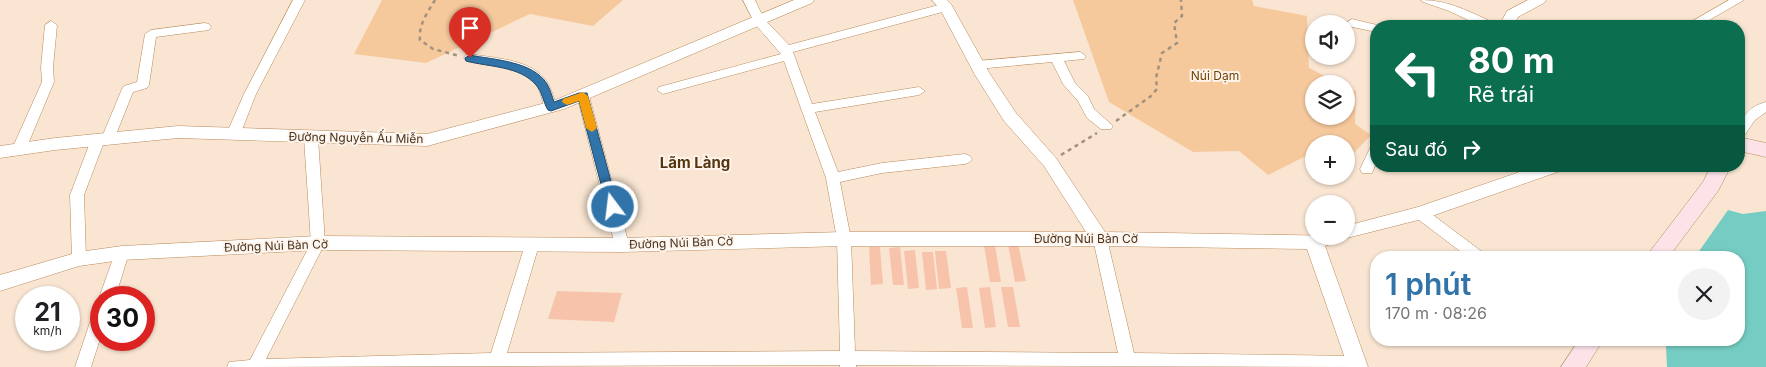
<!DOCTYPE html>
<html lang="vi">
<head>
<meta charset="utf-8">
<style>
	:root { --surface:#fff; --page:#f2f2f2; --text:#202124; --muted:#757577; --accent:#3174aa }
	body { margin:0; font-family:Inter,sans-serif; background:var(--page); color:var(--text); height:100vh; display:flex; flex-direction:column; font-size:19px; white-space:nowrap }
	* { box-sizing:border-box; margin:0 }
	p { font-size:16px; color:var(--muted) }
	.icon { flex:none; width:28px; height:28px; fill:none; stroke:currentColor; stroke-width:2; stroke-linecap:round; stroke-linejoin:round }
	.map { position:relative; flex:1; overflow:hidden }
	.details { position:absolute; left:1370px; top:251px; width:375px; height:95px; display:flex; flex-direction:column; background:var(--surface); border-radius:20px; box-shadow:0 1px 4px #0004 }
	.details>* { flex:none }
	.banner { position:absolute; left:1370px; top:20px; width:375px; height:152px; border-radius:20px; box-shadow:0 1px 4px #0004; background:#0b6e4f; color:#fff; overflow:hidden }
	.fabs { position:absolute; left:1305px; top:15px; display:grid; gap:10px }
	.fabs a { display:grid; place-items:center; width:50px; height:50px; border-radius:50%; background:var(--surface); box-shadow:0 1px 4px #0004; font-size:25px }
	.speed { position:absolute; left:15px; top:286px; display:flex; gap:10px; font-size:25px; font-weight:700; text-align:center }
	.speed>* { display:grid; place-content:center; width:65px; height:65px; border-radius:50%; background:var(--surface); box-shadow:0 1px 4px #0004; line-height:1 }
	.speed small { font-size:12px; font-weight:400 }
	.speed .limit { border:8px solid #d22; background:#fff; color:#111 }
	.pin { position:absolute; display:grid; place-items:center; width:42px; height:42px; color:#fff; margin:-51px -21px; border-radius:50% 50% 50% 0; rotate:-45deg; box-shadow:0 0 5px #0007 }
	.pin .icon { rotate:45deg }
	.me { position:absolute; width:55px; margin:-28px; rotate:345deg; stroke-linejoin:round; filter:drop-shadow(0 0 4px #0008) }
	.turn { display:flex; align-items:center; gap:18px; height:105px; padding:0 15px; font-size:22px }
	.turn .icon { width:65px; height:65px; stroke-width:2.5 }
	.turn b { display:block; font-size:35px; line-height:42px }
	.then { display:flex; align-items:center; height:48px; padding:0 15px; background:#0003; gap:10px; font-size:19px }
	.round { display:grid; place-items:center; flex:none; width:52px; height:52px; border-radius:26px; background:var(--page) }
	.summary { display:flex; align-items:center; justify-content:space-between; height:85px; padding:0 15px }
	h1 { font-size:30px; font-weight:600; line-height:38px; color:var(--accent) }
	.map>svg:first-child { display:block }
	.green { fill:#f6c99d }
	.water { fill:#75ccc2 }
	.building { fill:#f7c3ab }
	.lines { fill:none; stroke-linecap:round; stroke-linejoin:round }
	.minor-casing { stroke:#b88a5b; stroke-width:1 }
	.tertiary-casing { stroke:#b88a5b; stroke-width:1 }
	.secondary-casing { stroke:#b88a5b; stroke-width:1 }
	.path { stroke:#a4917d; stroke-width:2.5; stroke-dasharray:4 4; stroke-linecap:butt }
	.minor { fill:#fff; fill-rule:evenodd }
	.tertiary { fill:#fff; fill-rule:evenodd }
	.secondary { fill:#fbe3e8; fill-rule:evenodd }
	.route { fill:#3174aa; stroke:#204b6e }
	.slow { fill:#f59e0b }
	.labels { text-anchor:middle; stroke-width:4; stroke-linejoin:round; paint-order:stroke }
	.park-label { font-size:12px; fill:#6f4203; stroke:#fff4eb }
	.street-label { font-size:12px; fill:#45321e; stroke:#fff4eb }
	.quarter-label { font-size:15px; font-weight:bold; fill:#553510; stroke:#fff4eb }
</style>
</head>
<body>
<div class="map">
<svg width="1766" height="367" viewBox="0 0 1766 367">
	<rect width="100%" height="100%" fill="#f9e5d2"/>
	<!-- green -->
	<path class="green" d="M382,0H623L593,26L530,14L426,63L354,54Z
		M1073,0H1252L1254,6L1307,16L1309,68L1340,84H1314V116H1346V87L1356,91L1355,124L1371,135L1346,161V144H1314V155L1310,154L1268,175L1239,151L1193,152L1109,102Z"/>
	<!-- water -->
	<path class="water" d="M1728,210L1743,214L1766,211V367H1667L1666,346L1662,340H1739V258L1695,257Z"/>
	<!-- building -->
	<path class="building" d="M1008,244H1018L1026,281L1015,282Z
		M984,245H995L1001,282H990Z
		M869,247H880L883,284L871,285Z
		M900,247L904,285H893L889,248Z
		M915,250L919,288L908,289L904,251Z
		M935,251H946L951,288L939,289Z
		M922,252H933L937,289L926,290Z
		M967,287L973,328H962L956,288Z
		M990,287L996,327L985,328L979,288Z
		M1001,287H1013L1020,327H1008Z
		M557,291L622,293L614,322L548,319Z"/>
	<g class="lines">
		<defs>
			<path id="minor" d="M293,0H305L256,94L240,135L238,138H228L226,135L244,94Z
				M743,0H755L764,19L789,45L946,3L952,7L950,10L793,52L812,104L919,87L925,91L919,95L815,112L838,172L882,163L965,154L970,156L972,159L970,162L965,164L882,173L840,182L851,239L855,351L1118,353L1093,239L1095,235L1100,233L1105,235L1107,239L1134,353L1356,356L1362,358L1364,363L1362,367L856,365V367H840V365H821L227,367L229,362L250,360L311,243L304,138L306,135H316L318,138L325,243L266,359L491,353L525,245L527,241L532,239L537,241L539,245L507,353L840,351L837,239L826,178L784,61L663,94L657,90L659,87L781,54L755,24Z
				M1421,0C1449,0 1470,12 1494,23L1496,26H1481L1449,11L1423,2Z
				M1729,0H1744L1699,26H1684Z
				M1352,19L1381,26H1376V32L1348,26L1346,23Z
				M51,21L57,25L53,67L54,82L26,149L24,152H14L12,149L42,82L41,67L45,25Z
				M205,23L209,24L211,27L209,30L156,37L149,85L147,88L133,92L113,142H104L84,195L86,259L84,263L79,265L74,263L72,259L70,195L91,140L93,137H102L122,89L124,86L137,82L145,34L151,30Z
				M1080,52L1086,56L1084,59L1064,61L1075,83L1088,96L1094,109L1113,126L1111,129H1101L1087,118L1078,101L1063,84L1052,62L977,69L971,65L977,61Z
				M470,54C493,58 528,59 544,78C551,86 553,97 557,107L556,110H546C542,102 541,92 536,84C523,66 485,66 466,61L464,58L466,55Z
				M583,92L589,96L629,245L627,249L622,251L617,249L615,245L577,96Z
				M1766,102V112L1755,120L1744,136L1739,138C1739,119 1747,107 1766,102Z
				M1376,144C1377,154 1377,163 1372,173H1362L1360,169L1371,146Z
				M1420,208L1425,209L1485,254L1487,258H1469L1415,217L1413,213L1415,209Z
				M122,247L127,249L129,253L115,298H101V302L99,298L115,253L117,249Z
				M101,307V336L91,367H75L93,313L96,308Z"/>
			<path id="tertiary" d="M794,0H814L812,3L564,109L427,146L178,138L55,150L0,158V146L55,138L178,126L427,134L553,101Z
				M932,0H947L951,4L990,74L1016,113L1056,158L1105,232L1346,236V226L1418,207L1537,166H1565L1563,170L1426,218L1343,239L1325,246L1368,367H1348L1307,249L1100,246H844L622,252L318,250L122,260L79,266L0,291V275L79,252L122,246L318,236L622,238L844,232H1086L1044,166L1004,121L975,75L940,9Z
				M1528,0H1546L1544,3L1518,17L1513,26H1499L1507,11Z"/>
			<path id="secondary" d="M1739,137L1766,143V157L1739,151Z
				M1711,166H1731L1718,191L1668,258H1645L1703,182Z
				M1579,340H1603L1586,367H1561Z"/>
		</defs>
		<!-- minor casing -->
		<use href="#minor" class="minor-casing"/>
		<!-- tertiary casing -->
		<use href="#tertiary" class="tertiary-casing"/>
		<!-- secondary casing -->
		<use href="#secondary" class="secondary-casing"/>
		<!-- path -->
		<path class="path" d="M435,0C428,12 418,25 420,40L433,49L460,56
			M1116,121L1151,96L1157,89L1156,78L1162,53L1177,43L1174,23L1182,16L1181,0
			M1061,155L1097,133"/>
		<!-- minor -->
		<use href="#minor" class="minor"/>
		<!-- tertiary -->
		<use href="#tertiary" class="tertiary"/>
		<!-- secondary -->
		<use href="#secondary" class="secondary"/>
	</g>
	<!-- route -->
	<path class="route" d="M470,55C494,60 533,61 547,84C550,89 552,96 554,102L579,93H587L618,207L617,210L613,212L607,207L579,101L551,111L548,110C543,102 542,91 536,85C520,66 489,67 466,61L465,58Z"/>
	<!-- slow -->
	<path class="slow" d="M583,92L588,96L597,128L592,132L586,128L579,101L567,105L562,102L563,99Z"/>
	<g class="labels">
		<!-- park labels -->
		<g class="park-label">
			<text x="1215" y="80">Núi Dạm</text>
		</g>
		<!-- street labels -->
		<g class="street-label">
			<text transform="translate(356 138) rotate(1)" y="4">Đường Nguyễn Ấu Miễn</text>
			<text x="1086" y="243">Đường Núi Bàn Cờ</text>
			<text transform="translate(681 243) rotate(-2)" y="4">Đường Núi Bàn Cờ</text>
			<text transform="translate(276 246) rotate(-2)" y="4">Đường Núi Bàn Cờ</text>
		</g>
		<!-- quarter labels -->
		<g class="quarter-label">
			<text x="695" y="168">Lãm Làng</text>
		</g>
	</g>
</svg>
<div class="fabs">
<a><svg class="icon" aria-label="sound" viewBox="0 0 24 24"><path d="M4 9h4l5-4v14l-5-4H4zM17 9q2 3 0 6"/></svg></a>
<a><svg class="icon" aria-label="layers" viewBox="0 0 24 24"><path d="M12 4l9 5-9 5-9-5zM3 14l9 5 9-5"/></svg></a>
<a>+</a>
<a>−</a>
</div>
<div class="speed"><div>21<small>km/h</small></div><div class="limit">30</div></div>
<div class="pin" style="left:470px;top:58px;background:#d93025"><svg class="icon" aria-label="arrive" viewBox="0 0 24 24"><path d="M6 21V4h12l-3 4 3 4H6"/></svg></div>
<svg class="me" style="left:613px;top:207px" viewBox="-20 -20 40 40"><circle r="17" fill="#3174aa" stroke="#fff" stroke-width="3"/><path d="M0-11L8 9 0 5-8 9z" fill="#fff"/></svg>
<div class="banner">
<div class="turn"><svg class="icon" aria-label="left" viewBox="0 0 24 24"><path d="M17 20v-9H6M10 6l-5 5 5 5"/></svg><div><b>80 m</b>Rẽ trái</div></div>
<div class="then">Sau đó<svg class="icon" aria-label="right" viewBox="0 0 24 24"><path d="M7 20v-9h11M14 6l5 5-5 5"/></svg></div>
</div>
<section class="details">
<div class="summary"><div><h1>1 phút</h1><p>170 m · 08:26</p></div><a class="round"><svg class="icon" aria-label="close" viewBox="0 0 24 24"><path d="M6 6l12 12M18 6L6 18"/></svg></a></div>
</section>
</div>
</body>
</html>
